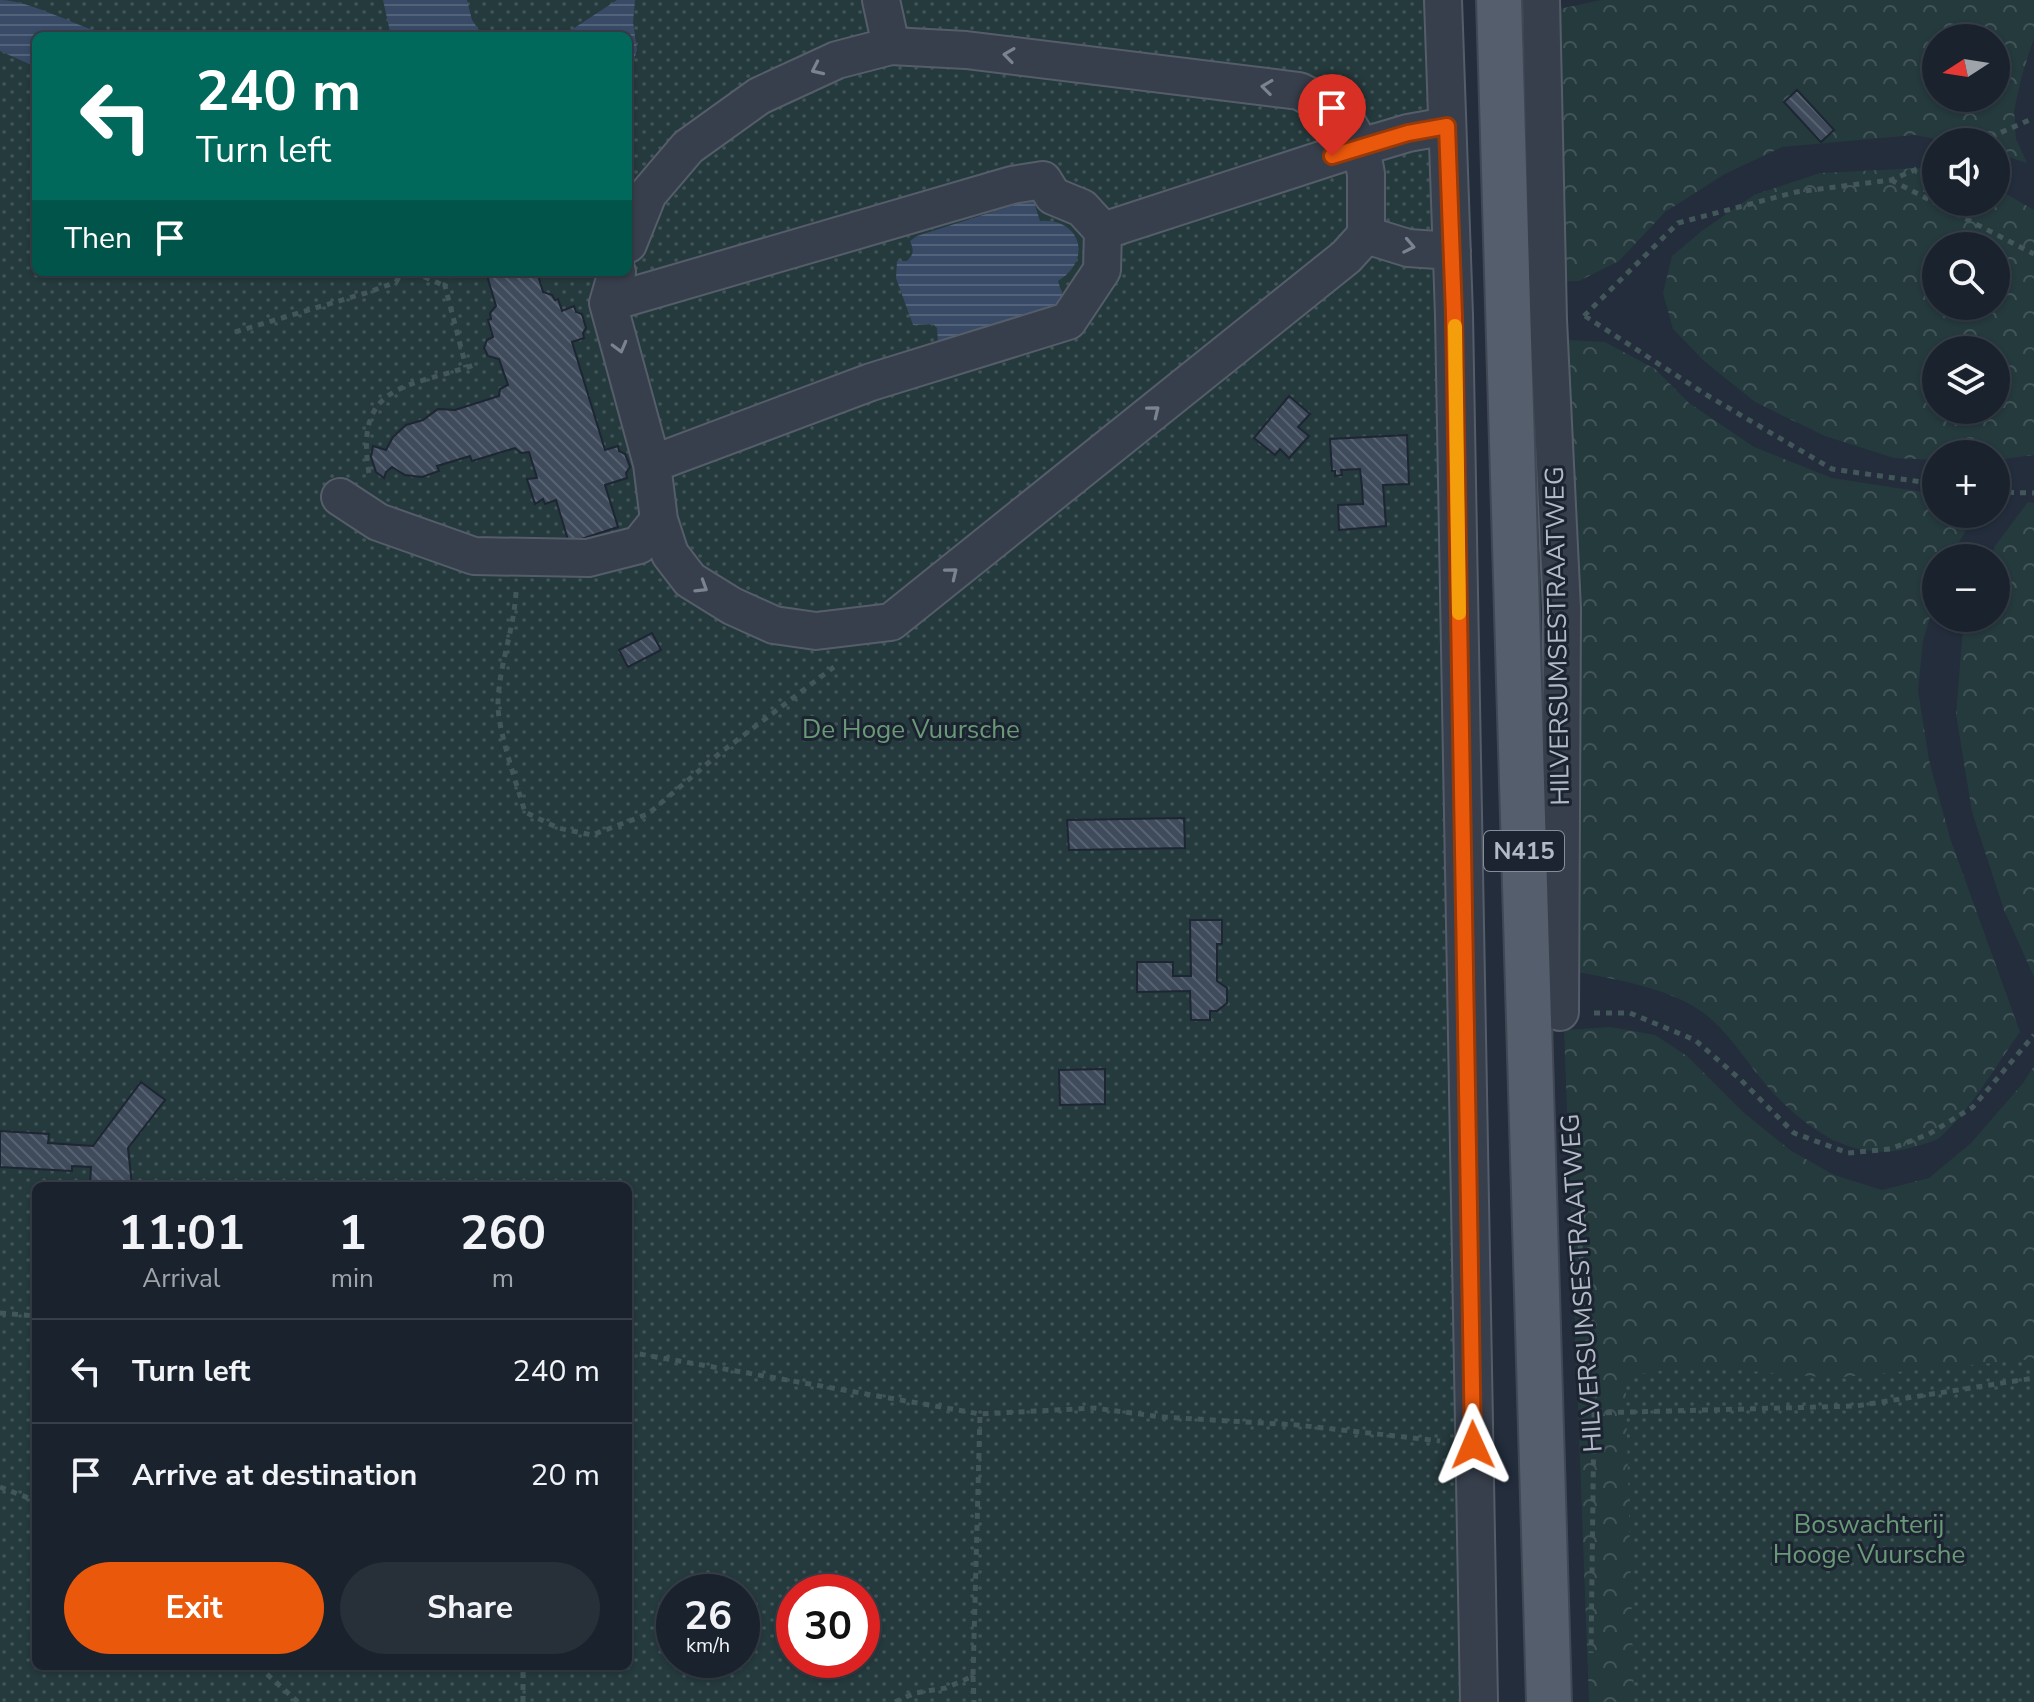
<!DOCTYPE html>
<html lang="en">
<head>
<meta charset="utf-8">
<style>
	:root { --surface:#1a222d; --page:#272f39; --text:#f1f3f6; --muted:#9fa4aa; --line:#383f49; --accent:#ea580c }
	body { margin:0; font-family:"Nunito Sans",sans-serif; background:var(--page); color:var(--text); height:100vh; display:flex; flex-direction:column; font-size:30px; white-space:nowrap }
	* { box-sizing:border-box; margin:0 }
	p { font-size:26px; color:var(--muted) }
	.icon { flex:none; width:44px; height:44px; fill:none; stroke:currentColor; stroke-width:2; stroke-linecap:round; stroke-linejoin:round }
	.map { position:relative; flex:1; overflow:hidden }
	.sheet { position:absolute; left:32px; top:1182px; width:600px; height:488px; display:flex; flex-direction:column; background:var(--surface); border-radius:12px; box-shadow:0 2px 6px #0004,0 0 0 2px var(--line) }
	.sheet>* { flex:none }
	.top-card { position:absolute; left:32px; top:32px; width:600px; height:244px; border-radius:12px; box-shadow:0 2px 6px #0004,0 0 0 2px var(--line); background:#00695c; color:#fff; overflow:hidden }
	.needle { width:52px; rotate:258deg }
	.tools { position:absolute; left:1922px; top:24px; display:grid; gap:16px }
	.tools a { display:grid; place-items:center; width:88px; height:88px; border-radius:50%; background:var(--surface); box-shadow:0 2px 6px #0004,0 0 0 2px var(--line); font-size:40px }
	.speed { position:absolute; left:656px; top:1574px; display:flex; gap:16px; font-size:40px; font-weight:700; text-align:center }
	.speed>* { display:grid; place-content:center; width:104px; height:104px; border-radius:50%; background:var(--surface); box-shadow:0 2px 6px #0004,0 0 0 2px var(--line); line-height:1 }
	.speed small { font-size:20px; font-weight:400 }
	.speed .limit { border:12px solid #d22; background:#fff; color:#111 }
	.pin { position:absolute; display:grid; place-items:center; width:68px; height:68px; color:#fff; margin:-82px -34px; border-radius:50% 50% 50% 0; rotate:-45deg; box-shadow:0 0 8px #0007 }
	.pin .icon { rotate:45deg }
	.me { position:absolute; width:88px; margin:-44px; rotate:359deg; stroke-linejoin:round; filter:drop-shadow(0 0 6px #0008) }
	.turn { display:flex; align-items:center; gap:28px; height:168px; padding:0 32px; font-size:36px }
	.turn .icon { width:104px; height:104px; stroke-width:2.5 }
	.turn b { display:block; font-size:56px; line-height:68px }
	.then { display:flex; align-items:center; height:76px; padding:0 32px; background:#0003; gap:16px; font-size:30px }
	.eta { display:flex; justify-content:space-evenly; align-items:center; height:136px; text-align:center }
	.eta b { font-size:48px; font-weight:700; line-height:56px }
	.cta { display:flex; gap:16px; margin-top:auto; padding:16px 32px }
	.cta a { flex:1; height:92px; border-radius:48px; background:var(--accent); color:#fff; font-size:32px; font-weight:700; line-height:92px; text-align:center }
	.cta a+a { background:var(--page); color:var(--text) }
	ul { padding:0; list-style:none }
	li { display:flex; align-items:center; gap:24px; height:104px; padding:0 32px; border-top:2px solid var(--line) }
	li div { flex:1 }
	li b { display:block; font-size:30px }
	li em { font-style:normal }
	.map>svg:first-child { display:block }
	.forest { fill:url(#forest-crowns); fill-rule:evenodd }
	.park { fill:url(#park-dots); fill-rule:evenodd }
	.water { fill:url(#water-rules) }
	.building { fill:url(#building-back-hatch); stroke:#1e2633; stroke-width:2 }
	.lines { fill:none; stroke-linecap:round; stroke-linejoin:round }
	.minor-casing { stroke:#555d6a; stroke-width:40 }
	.major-casing { stroke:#404855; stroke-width:48 }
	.path { stroke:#43575a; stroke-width:5; stroke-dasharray:6 6; stroke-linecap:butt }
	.minor { stroke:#373f4c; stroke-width:36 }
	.major { stroke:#555e6c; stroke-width:44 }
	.oneway { stroke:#7b8390 }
	.route-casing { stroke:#983908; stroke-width:20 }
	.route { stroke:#ea580c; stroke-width:14 }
	.slow { stroke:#f59e0b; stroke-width:14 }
	.labels { text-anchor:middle; stroke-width:6; stroke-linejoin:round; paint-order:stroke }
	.shield { fill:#1c2431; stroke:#858d9b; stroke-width:2 }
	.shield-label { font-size:24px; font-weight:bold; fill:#b2bac8 }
	.street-label { font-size:26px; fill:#b2bac8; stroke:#1c2431 }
	.park-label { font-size:26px; fill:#699976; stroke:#1c2431 }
</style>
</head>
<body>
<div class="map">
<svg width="2034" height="1702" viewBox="0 0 2034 1702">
	<defs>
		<pattern id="forest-crowns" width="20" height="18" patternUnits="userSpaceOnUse" patternTransform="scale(2)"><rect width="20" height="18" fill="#253a3d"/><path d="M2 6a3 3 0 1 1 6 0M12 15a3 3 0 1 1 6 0" fill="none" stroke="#425458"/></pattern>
		<pattern id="park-dots" width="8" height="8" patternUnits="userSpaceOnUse" patternTransform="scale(2)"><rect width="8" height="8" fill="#253a3d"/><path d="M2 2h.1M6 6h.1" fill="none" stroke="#425458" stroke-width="1.8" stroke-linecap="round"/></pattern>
		<pattern id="water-rules" width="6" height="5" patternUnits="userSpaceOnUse" patternTransform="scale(2)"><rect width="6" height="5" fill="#384a66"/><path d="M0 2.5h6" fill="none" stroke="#52627a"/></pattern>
		<pattern id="building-back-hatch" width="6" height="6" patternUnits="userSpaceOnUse" patternTransform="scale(2)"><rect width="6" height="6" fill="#3f4b5b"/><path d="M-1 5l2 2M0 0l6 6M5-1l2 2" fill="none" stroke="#586371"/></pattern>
	</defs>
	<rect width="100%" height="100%" fill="#232d3c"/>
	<!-- forest -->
	<path class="forest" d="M1601,0H2034V38L2022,75L2014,111L2016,139L2027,163L1996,153V142H1950L1915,135L1782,147L1725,174L1665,212L1619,261L1579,281L1548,282L1550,11ZM1936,38H1996V98H1936Z
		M1920,168L1936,173V202H1996V191L2008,195L2034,210V455L1996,460V454H1936V460L1894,458L1825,436L1755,402L1704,361L1673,329L1663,293L1672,256L1703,230L1754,195L1820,173ZM1936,246H1996V306H1936ZM1936,350H1996V410H1936Z
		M1549,339L1605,342L1655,369L1689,403L1754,447L1832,478L1936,494V514H1975L1950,558H1936V596L1923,641L1918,690L1929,760L1950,838L2020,1032C1997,1064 1969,1113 1939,1138C1933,1142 1924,1144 1917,1146C1863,1164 1819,1138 1781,1101C1755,1076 1737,1042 1710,1018C1673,986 1606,978 1561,969Z
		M2028,502L2034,503V977L2004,910L1972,812L1956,714L1963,628L1967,618H1996V558H1990L1995,546Z
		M1611,1027L1655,1035L1687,1056L1743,1112L1790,1150L1834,1175L1882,1190L1929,1178L1971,1143L2023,1083L2034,1066V1697L2002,1702H1589L1564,1030Z"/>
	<!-- park -->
	<path class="park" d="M0,0H1430L1471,1702H0ZM36,36H628V272H36ZM36,1186H628V1666H36ZM674,1592H742V1660H674ZM794,1592H862V1660H794Z
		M2034,1359V1702H1634L1625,1361L1626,1376L1691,1366L1833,1378Z"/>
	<!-- water -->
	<path class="water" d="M0,0C29,0 79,27 110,36H36V67L0,51Z
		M383,0H467L472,20L483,36H391Z
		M617,0H635L633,22L637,50L628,79V36H562Z
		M1033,199L1040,221C1081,218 1093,260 1058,281L1065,302L938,342L937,328L933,324L913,325L896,278L897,261H907C914,254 914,250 910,241L917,236Z"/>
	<!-- building -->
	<path class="building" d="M1797,90L1834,130L1821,142L1784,102Z
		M486,272H537L543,292L552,295L555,300L558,299L562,311L574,306L576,312L582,314L586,328L583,333L584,338L572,342L605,450L618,446L619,451L625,454L630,467L626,473L627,478L605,485L618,527L569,543L556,500L545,504L543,499L535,504L527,479L537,478L529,452L521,453L515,448L472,461L470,456L437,466L439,471L422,477L405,475L392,467L386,472L384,478L376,472L371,457L373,446L386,450L393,437L406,425L423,420L438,409L455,410L499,396L500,389L508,385L499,359L488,356L484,348L487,340L493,337L488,320L491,319L490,313L496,306Z
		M1289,396L1310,414L1298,427L1309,436L1289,458L1280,449L1275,455L1254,438Z
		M1407,435L1409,484L1383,485L1386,526L1339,530L1338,505L1363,504L1362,487L1360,469L1341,470L1342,475L1335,476V471H1332L1330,439Z
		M652,633L661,650L628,667L619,650Z
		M1184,818L1185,848L1069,850L1067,820Z
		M1190,920H1222V944H1217V981L1227,988V1003L1217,1011H1210V1020H1191L1190,991L1137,992V962H1173V976H1191Z
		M1105,1069V1104L1060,1105L1059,1070Z
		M141,1082L165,1100L128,1148L132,1186H90L91,1167L72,1166V1171L0,1167V1131L49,1134L48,1143L93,1146Z"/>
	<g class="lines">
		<defs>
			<path id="minor" d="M881,0L891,46
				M1443,0L1454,315L1479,1702
				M1541,0L1548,320L1562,609L1560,1012
				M1366,235L1408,248L1452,251
				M617,272L608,303L652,464L659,520L670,554L690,580L732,606L774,625L816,631L891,622L1346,257L1366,235V174L1361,147L1341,112L1299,91L966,50L891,46L837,60L759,96L688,147L648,194L628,244
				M608,303L1012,185L1043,180L1053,196L1082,208L1103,231L1361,147L1408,133L1447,126
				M652,464L871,382L1068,321L1102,270L1103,231
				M340,497L378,522L474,556L588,558L639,545L659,520"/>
			<path id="major" d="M1499,0L1549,1702"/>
		</defs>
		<!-- minor casing -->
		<use href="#minor" class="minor-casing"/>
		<!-- major casing -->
		<use href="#major" class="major-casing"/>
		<!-- path -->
		<path class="path" d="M1979,142L2034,118
			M1891,180L2034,254
			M413,272L445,286
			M450,272L445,286L466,367
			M1584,316L1678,223L1796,192L1891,180L1936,161
			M1585,316L1705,394L1832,469L1936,484
			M235,332L369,292L396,282L402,272
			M369,473C354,383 407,388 474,365
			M1996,492L2034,493
			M516,592C514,630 499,665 498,703C497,728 517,785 525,812L558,828L592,835L648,814L720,753L834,667
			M1594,1013H1630L1695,1040L1741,1080L1794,1133L1848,1153L1890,1149L1929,1134L1973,1107L2034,1035
			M1579,1232L1594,1413L1591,1653
			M0,1313L36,1316
			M628,1352L980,1414L1094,1408L1162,1417L1297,1425L1440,1441
			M1594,1413L1856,1406L2034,1378
			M0,1487L36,1501
			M258,1666L298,1702
			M973,1676L974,1702
			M523,1702V1666
			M895,1702L915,1693L946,1688L973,1676L980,1414"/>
		<!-- minor -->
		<use href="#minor" class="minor"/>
		<!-- major -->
		<use href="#major" class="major"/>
	</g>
	<!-- one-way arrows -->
	<defs><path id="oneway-chevron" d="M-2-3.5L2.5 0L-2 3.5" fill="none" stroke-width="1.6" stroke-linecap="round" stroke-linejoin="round" transform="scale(2)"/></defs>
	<g class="oneway">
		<use href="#oneway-chevron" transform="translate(1009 55) rotate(-172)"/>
		<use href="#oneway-chevron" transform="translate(817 69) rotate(155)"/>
		<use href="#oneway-chevron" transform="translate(1267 87) rotate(-173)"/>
		<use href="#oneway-chevron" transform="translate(1409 246) rotate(11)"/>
		<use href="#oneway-chevron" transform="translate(620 347) rotate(75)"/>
		<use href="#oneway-chevron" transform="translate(1154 411) rotate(-39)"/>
		<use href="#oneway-chevron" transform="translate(952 573) rotate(-39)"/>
		<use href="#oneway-chevron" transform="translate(702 587) rotate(32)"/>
	</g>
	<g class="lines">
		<defs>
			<path id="route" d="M1332,156L1408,133L1447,126L1454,315L1473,1445"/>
		</defs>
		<!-- route casing -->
		<use href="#route" class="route-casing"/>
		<!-- route -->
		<use href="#route" class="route"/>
		<!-- slow -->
		<path class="slow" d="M1455,326L1459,613"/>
	</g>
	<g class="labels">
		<!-- shield labels -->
		<rect class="shield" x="1484" y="831" width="80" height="40" rx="6"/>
		<g class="shield-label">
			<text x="1524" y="859">N415</text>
		</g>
		<!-- street labels -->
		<g class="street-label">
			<text transform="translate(1557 636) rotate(-91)" y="9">HILVERSUMSESTRAATWEG</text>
			<text transform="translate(1581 1283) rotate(-94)" y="9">HILVERSUMSESTRAATWEG</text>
		</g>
		<!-- park labels -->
		<g class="park-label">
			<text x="911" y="738">De Hoge Vuursche</text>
			<text x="1869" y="1533">Boswachterij<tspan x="1869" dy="30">Hooge Vuursche</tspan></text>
		</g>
	</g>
</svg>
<div class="tools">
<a><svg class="needle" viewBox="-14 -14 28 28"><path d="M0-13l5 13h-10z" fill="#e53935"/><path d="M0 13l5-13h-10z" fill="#9fa4aa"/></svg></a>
<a><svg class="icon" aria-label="sound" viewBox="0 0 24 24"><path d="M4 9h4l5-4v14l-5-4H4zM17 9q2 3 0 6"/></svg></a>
<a><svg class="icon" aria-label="search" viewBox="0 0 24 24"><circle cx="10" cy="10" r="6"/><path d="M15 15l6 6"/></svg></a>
<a><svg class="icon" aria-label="layers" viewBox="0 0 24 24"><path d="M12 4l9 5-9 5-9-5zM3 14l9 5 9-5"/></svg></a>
<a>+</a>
<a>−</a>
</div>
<div class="speed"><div>26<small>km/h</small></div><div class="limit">30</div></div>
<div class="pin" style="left:1332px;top:156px;background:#d93025"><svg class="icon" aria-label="arrive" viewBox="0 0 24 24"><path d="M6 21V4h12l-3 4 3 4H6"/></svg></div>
<svg class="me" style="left:1473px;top:1445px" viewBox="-20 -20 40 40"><path d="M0-17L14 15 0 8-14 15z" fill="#ea580c" stroke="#fff" stroke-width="4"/></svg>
<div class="top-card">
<div class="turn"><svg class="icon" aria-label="left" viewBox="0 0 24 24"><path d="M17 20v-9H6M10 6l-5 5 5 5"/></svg><div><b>240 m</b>Turn left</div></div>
<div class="then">Then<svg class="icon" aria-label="arrive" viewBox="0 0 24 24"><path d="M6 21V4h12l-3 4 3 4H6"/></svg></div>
</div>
<section class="sheet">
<div class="eta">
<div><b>11:01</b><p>Arrival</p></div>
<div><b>1</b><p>min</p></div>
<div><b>260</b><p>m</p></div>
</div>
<ul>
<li><svg class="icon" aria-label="left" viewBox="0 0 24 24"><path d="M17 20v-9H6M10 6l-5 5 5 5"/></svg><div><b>Turn left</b></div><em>240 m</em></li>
<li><svg class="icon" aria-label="arrive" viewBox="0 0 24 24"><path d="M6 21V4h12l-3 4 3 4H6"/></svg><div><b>Arrive at destination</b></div><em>20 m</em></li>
</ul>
<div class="cta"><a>Exit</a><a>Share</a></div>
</section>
</div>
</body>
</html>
